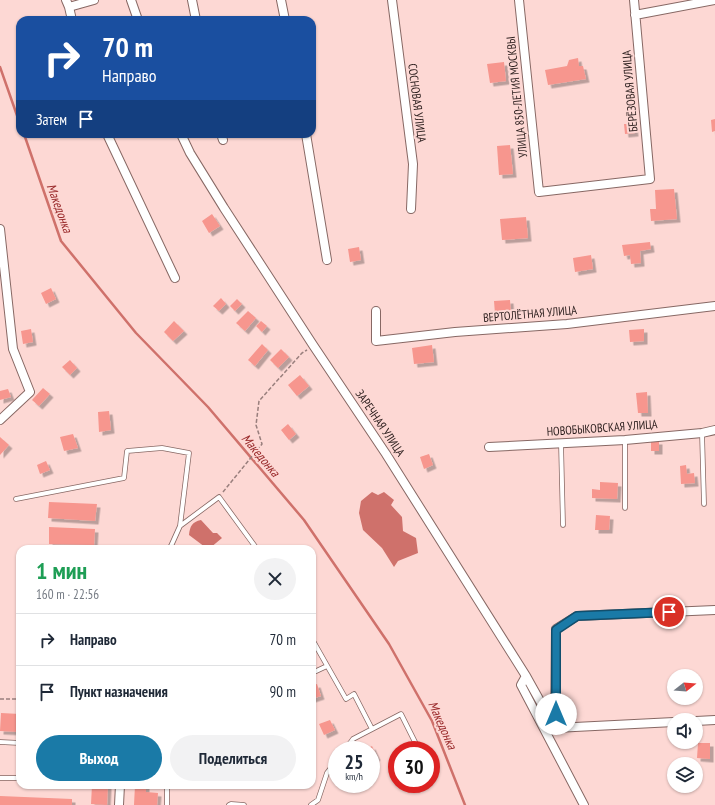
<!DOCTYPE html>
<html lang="ru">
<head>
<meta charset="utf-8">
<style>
	:root { --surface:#fff; --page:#f2f2f3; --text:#1f2937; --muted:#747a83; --line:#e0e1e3; --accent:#1a7aa7 }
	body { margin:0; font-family:"PT Sans Narrow",sans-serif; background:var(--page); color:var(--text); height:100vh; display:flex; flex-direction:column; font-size:15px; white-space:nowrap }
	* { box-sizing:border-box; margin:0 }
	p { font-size:13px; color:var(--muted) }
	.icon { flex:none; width:22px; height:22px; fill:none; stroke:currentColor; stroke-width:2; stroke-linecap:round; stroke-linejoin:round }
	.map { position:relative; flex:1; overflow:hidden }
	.sheet { position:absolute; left:16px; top:545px; width:300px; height:244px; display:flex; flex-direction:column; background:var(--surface); border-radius:12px; box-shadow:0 1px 3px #0004 }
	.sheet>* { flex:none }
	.banner { position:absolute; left:16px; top:16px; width:300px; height:122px; border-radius:12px; box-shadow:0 1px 3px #0004; background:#1a4fa0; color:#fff; overflow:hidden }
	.needle { width:26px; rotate:73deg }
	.controls { position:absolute; left:667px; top:669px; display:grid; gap:8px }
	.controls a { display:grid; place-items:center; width:36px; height:36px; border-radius:50%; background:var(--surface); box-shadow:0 1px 3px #0004; font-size:20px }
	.speed { position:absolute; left:328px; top:741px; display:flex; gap:8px; font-size:20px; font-weight:700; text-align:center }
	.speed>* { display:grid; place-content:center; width:52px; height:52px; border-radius:50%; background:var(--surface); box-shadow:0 1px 3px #0004; line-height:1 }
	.speed small { font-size:10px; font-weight:400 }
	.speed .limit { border:6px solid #d22; background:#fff; color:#111 }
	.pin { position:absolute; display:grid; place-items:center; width:34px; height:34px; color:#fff; margin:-17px; border:2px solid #fff; border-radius:50%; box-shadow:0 1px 4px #0007 }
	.me { position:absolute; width:44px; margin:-22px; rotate:0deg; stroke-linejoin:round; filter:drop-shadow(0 0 3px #0008) }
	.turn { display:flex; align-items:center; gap:14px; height:84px; padding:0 20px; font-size:18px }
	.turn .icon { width:52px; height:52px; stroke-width:2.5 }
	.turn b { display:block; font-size:28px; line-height:34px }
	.then { display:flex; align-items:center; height:38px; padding:0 20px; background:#0003; gap:8px; font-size:15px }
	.round { display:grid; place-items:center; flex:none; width:42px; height:42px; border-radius:21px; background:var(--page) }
	.head { display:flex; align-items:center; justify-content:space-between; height:68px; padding:0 20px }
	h1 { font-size:24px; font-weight:800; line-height:30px; color:#1e9e55 }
	.primary-button { display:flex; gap:8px; margin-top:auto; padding:8px 20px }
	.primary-button a { flex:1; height:46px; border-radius:24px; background:var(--accent); color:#fff; font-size:16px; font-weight:800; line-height:46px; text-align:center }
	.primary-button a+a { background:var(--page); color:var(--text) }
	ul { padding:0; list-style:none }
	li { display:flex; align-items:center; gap:12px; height:52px; padding:0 20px; border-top:1px solid var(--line) }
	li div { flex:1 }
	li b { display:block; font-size:15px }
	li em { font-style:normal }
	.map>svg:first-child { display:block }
	.water { fill:#cf716b }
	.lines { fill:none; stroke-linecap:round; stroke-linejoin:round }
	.stream { stroke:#cf716b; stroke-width:2.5 }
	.building { fill:#f7968e; filter:url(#shadow) }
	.service-casing { stroke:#876864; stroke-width:5.5 }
	.minor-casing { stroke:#876864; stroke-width:10 }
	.path { stroke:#997f7d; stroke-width:1.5; stroke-dasharray:4 2; stroke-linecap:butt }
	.service { stroke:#fff; stroke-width:4 }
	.minor { stroke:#fff; stroke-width:8 }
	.route-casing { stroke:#114f6d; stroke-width:10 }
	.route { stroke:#1a7aa7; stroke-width:7 }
	.labels { text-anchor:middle; stroke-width:4; stroke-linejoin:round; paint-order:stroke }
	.street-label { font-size:12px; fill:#2b1e1d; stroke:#fdd8d4 }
	.water-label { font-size:13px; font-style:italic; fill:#99292a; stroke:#fdd8d4 }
</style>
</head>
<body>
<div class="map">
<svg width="715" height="805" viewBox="0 0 715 805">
	<defs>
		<filter id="shadow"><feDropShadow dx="3.5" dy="3.5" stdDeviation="0" flood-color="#0004"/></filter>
	</defs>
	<rect width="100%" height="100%" fill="#fdd8d4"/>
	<!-- water -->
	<path class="water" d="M372,492L378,495L384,492L394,500L391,505L402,517L403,531L416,538L418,553L398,561L394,567L382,548L363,530L359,513L361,501Z
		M201,520L213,533H217L222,538L210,548L205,547L189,535C190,526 192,522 201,520Z"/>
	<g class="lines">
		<!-- stream -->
		<path class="stream" d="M0,67L20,124
			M24,134L61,241L136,333L208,407L304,520L389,644L432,721L465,805"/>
	</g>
	<!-- building -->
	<path class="building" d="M578,58L579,66H583L586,79L548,85L545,70L567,66L569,60Z
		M504,62L506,81L490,83L487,64Z
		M715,119V131L712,132L711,120Z
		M624,124H634L635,133L625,134Z
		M510,145L513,174L499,175L497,146Z
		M674,189L677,219L651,221L650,209H656L655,190Z
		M212,214L220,226L209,233L202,221Z
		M526,217L528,238L502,240L500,219Z
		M650,242L651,249L640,251L641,263L631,264L630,255L624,256L622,245Z
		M359,247L361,260L350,262L348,249Z
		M591,255L593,269L575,272L573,258Z
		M51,288L56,299L46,304L41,293Z
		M221,298L226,304L219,311L213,306Z
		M237,299L242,304L235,311L230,306Z
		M510,300L511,313L495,314L494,301Z
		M248,311L256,318L245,331L236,323Z
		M174,321L184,331L173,341L164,332Z
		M261,321L267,326L262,332L256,326Z
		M31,329L33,342L23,344L21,331Z
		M644,329V341L630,342L629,330Z
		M262,344L268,350L255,366L248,360Z
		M432,345L434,362L414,364L412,348Z
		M281,349L289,357L278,368L270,360Z
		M70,360L77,368L70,375L62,367Z
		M300,375L309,386L297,396L288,385Z
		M43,388L50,394L39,406L32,400Z
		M8,389L11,397L0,400V391Z
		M647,392L648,413H638L636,393Z
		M109,411L111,430L99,432L98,412Z
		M288,424L296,434L289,440L281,430Z
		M73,434L78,448L64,451L60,437Z
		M0,437L9,445L0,455Z
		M651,441H659V451H651Z
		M429,454L433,465L424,469L420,457Z
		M46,461L50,470L40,474L37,465Z
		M686,465L687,474L694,473L695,483L681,484L680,466Z
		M600,482L618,483L617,499L592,498V489L600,490Z
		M49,502L97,504L95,521L48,518Z
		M596,515L610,516L609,530H595Z
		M49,527L95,529L94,545L49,544Z
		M317,684L321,696L312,699V685Z
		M1,713L20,714V732L0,731Z
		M330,720L335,730L324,735L319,724Z
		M698,743H710V759L697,758Z
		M372,746L377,757L371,761V750H365Z
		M92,785H108L107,805L91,804Z
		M135,785H146V792L158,793L157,805H134Z
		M0,796L72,799V805H0Z"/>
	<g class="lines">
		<defs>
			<path id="service" d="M702,433L704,504
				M561,443L563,525
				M16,499L124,478L127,451L162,448L189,453L180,526
				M625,508V440
				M168,549L171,546L180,526L219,497L257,549
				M312,639L346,699L354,694L372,729
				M312,673L327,666
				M0,742L20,743
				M345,750L353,739L401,714L419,750
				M0,778H20
				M167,785V805
				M229,805L231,804L244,805
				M311,805L318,800L327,773L337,760"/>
			<path id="minor" d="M66,0L69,7L94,0
				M131,0L138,20
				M192,0L196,20
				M281,0L285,20
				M392,0L413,164L411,209
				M519,0L539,192L650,179L634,0
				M69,7L72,20
				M635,15L715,0
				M107,134L175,278
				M181,134L190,153L224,208L313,345L386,454L526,676L555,728
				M221,134L223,140
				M306,134L327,260
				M0,229L13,349L30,392L0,420
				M376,311V341L455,332L567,324L715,306
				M489,447L625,440L702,433L715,430
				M526,676L521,685L584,805
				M696,721L715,720
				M555,728L556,629L577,616L715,610
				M555,728L674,722
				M119,805L120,785"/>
		</defs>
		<!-- service casing -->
		<use href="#service" class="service-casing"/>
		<!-- minor casing -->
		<use href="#minor" class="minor-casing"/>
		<!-- path -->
		<path class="path" d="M223,492L262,444L256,425L259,401L302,353L307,350
			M0,699H20"/>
		<!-- service -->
		<use href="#service" class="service"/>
		<!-- minor -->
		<use href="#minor" class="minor"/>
	</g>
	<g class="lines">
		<defs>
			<path id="route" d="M556,714V630L577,616L669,612"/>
		</defs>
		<!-- route casing -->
		<use href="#route" class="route-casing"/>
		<!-- route -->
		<use href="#route" class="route"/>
	</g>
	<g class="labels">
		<!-- street labels -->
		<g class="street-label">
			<text transform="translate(630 91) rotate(-95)" y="4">БЕРЁЗОВАЯ УЛИЦА</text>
			<text transform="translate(517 97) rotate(-96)" y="4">УЛИЦА 850-ЛЕТИЯ МОСКВЫ</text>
			<text transform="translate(417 103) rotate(83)" y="4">СОСНОВАЯ УЛИЦА</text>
			<text transform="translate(530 314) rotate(-5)" y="4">ВЕРТОЛЁТНАЯ УЛИЦА</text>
			<text transform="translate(380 423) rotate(56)" y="4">ЗАРЕЧНАЯ УЛИЦА</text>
			<text transform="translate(602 428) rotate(-4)" y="4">НОВОБЫКОВСКАЯ УЛИЦА</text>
		</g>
		<!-- water labels -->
		<g class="water-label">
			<text transform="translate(60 208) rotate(70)" y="5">Македонка</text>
			<text transform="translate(261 455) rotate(50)" y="5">Македонка</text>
			<text transform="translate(443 725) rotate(66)" y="5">Македонка</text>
		</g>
	</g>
</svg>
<div class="controls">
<a><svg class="needle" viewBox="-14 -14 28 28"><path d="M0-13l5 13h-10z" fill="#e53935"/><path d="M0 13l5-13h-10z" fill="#747a83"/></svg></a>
<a><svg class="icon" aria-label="sound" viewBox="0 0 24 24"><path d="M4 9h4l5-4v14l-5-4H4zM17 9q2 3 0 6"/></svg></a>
<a><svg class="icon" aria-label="layers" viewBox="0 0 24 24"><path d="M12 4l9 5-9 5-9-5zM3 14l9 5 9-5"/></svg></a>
</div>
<div class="speed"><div>25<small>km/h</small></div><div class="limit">30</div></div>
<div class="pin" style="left:669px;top:612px;background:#d93025"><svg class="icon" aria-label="arrive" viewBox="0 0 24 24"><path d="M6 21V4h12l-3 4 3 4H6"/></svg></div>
<svg class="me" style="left:556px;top:714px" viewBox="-20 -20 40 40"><circle r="19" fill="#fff"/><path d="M0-13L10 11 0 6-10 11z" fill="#1a7aa7"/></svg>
<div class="banner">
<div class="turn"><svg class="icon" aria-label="right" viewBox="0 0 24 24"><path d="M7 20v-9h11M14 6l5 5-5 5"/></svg><div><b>70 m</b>Направо</div></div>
<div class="then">Затем<svg class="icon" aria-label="arrive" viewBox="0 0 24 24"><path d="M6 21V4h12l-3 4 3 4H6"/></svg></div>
</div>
<section class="sheet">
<div class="head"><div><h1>1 мин</h1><p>160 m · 22:56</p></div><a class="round"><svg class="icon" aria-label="close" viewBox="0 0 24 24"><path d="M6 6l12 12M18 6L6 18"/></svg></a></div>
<ul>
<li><svg class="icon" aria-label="right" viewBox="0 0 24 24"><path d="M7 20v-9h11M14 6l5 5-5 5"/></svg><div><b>Направо</b></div><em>70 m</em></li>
<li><svg class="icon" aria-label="arrive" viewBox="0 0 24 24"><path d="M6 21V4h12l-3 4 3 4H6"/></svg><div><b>Пункт назначения</b></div><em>90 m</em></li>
</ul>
<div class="primary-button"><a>Выход</a><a>Поделиться</a></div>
</section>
</div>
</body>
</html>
